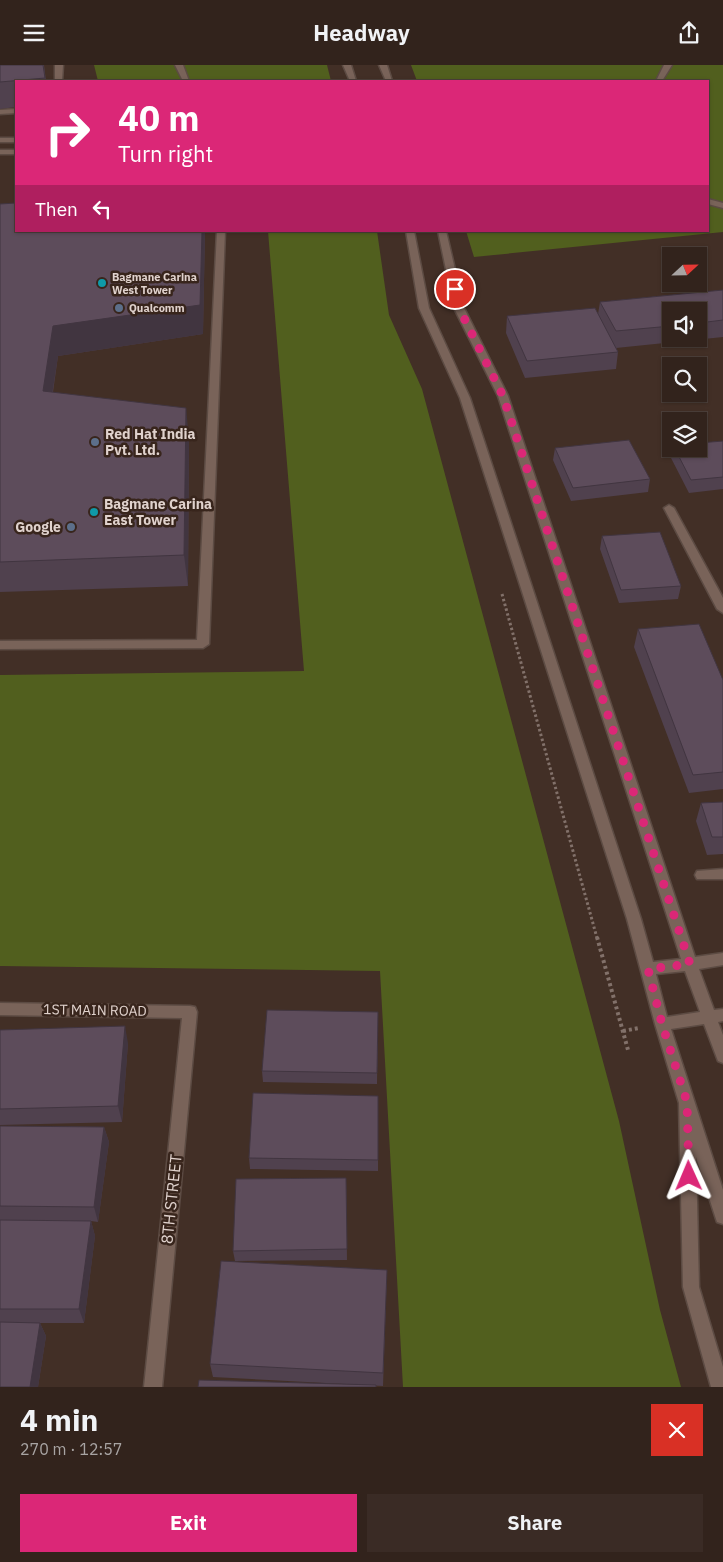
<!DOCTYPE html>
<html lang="en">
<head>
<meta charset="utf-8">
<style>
	:root { --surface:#32231c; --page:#3a2b25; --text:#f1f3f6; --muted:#a8a4a3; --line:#4d403b; --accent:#db2777 }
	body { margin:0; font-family:"IBM Plex Sans",sans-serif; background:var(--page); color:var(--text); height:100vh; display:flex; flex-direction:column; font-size:19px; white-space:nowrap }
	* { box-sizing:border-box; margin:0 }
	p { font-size:16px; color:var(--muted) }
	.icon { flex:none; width:28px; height:28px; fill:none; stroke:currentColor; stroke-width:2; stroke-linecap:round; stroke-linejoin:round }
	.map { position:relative; height:1322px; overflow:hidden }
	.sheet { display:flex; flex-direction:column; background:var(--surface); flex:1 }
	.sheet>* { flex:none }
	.banner { position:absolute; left:15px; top:15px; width:694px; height:152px; border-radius:0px; box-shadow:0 1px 4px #0004,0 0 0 1px var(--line); background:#db2777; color:#fff; overflow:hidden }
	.needle { width:32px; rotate:68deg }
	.fabs { position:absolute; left:662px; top:182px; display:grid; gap:10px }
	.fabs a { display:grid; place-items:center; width:45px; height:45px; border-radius:0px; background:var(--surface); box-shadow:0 1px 4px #0004,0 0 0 1px var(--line); font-size:25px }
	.pin { position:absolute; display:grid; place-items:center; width:42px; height:42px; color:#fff; margin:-21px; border:2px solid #fff; border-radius:50%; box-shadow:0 1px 5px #0007 }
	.me { position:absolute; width:55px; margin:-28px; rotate:359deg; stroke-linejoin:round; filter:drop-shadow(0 0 4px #0008) }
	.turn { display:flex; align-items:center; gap:18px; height:105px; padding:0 20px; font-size:22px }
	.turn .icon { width:65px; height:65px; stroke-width:2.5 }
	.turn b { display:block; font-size:35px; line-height:42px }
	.then { display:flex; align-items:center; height:48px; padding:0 20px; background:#0003; gap:10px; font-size:19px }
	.round { display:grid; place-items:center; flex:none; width:52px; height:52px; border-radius:0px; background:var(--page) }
	.summary { display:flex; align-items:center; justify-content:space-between; height:85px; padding:0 20px }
	h1 { font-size:30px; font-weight:700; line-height:38px }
	.cta { display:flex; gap:10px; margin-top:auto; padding:10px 20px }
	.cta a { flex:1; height:58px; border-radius:0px; background:var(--accent); color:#fff; font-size:20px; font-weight:700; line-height:58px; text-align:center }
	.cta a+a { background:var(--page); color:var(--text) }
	header { display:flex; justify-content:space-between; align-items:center; height:65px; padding:0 20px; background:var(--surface); font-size:22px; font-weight:700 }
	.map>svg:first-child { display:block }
	.green { fill:#515f1e }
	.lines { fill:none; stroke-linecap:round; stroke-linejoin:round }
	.minor-casing { stroke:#5c4b43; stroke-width:3 }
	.path-far1 { stroke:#82716a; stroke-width:3; stroke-dasharray:2.5 2.5; stroke-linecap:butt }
	.path { stroke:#82716a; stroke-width:4; stroke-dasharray:3 3; stroke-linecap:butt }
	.minor { fill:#796359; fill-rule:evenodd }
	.wall { fill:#50414e; fill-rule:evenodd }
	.shaded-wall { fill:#413540 }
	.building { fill:#5d4c5b; stroke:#413540 }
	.route { stroke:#db2777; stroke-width:9; stroke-dasharray:0 16.2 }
	.culture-dot { fill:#0f9aa8; stroke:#38251c; stroke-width:2 }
	.service-dot { fill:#5c6f8a; stroke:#38251c; stroke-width:2 }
	.labels { text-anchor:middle; stroke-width:5; stroke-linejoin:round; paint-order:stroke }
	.far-poi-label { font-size:11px; font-weight:bold; fill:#e0d2cd; stroke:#38251c; text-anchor:start }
	.poi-label { font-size:14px; font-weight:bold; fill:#e0d2cd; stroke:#38251c; text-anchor:start }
	.street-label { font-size:14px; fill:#e0d2cd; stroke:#38251c }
	.near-street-label { font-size:16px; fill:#e0d2cd; stroke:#38251c }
</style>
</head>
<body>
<header><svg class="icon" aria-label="menu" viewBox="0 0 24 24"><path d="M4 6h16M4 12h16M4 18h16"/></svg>Headway<svg class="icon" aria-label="share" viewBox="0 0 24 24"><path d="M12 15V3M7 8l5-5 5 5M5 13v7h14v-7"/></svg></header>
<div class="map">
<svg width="723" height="1322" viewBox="0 0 723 1322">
	<rect width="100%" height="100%" fill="#422f26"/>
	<!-- green -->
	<path class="green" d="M94,0H327L331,16H98Z
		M411,0H723V167L474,192L466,166H708V16H417Z
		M268,166H377L389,250L422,324L619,1056L660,1245L681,1322H403L380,906L0,901V610L304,606Z"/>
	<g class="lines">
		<defs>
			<path id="minor" d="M55,0H63L62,16H55Z
				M175,0H183L189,16H183Z
				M343,0H351L356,16H350Z
				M379,0H387L392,16H386Z
				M664,0H672L662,16H656Z
				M16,44V48L0,49V45Z
				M0,73H16V77H0Z
				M0,85H16V89H0Z
				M708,134L723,138V143L708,139Z
				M217,166H225L209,579L203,583L0,584V576L197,575Z
				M406,166H414L429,243L470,333L641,854L653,897L681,894L498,331L454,243L438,166H446L464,243L508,331L695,892L723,888V900L699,904L714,945L723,944V956L718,957L723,970V998L718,996L704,959L671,964L723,1125V1159L717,1157L715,1151L696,1092L699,1222L723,1302V1322H711L683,1222L679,1038L655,959L627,854L460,333L419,243ZM685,906L700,947L667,952L656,909Z
				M669,440L674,443L723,533V548L717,544L664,443Z
				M723,804V814H697L695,810L697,806Z
				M0,938L190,941L195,942L197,947L162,1322H144L182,953L0,950Z"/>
		</defs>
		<!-- minor casing -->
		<use href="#minor" class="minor-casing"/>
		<!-- path-far1 -->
		<path class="path-far1" d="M502,529L597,873"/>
		<!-- path -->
		<path class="path" d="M597,872L628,985
			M623,966L639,963"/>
		<!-- minor -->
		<use href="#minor" class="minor"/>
	</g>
	<!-- wall -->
	<path class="wall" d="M0,0H44L46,16H16V42L0,44Z
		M0,139L16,166H205L203,269L58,291L53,327L189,373L188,521L0,527Z
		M723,225V272L616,283L618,287L616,304L525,313L506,268L507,251L598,249L600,237ZM671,246H699V274H671Z
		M723,376V424L689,428L671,393L673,384H699Z
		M555,383L650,414L648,427L571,436L553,395Z
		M602,471L681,521L678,534L619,538L600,484Z
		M638,564L723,615V724L689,728L634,582Z
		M723,737V789L707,790L696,756L701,738Z
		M378,947L377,1019L263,1017L262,1006Z
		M0,965L128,978L122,1057L0,1060Z
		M378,1031V1106L250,1104L249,1093Z
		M0,1061L104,1062L109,1077L98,1157L91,1156L95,1171L84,1258H40L46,1271L38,1322H0Z
		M346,1113L347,1195L235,1196L233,1186Z
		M387,1205L383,1321L213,1312L210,1299Z"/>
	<!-- shaded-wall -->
	<path class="shaded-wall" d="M202,166H205L203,269L58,291L48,356L43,326L53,261Z
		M186,343L189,373L188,521L184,490Z
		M125,961L128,978L122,1057L118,1041Z
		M104,1062L109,1077L98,1157L94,1142Z
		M91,1156L95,1171L84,1258L79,1244Z
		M40,1258L46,1271L38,1322H30Z"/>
	<!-- building -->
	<path class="building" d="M0,0H43L45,13L0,17Z
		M16,138V166H202L200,240L53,261L43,326L186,343L184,490L0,497V139Z
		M723,225V255L699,258V246H671V261L616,266L600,237Z
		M595,243L618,287L527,296L507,251Z
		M629,375L650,414L573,423L555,383Z
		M723,376V412L691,415L675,384H699V378Z
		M660,467L681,521L621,525L602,471Z
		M699,559L723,615V707L693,710L638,564Z
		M723,737V772H712L701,738Z
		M267,945L378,947L377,1008L262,1006Z
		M125,961L118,1041L0,1044V965Z
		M253,1028L378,1031V1095L249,1093Z
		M0,1061L104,1062L94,1142L0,1141Z
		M346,1113L347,1184L233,1186L236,1114Z
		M0,1155L91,1156L79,1244H0Z
		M221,1196L387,1205L383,1308L210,1299Z
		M0,1257L40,1258L30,1322H0Z
		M199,1315L376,1320V1322H198Z"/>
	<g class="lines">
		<!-- route -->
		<path class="route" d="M455,224L459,243L503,331L690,899L648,904L662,959L687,1037L689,1111"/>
	</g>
	<!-- markers -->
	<g class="culture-dot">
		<circle cx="102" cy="218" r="5"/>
		<circle cx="94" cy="447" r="5"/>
	</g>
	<g class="service-dot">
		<circle cx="119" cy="243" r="5"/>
		<circle cx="95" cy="377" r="5"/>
		<circle cx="71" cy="462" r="5"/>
	</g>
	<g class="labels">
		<!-- far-poi labels -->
		<g class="far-poi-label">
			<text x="112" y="216">Bagmane Carina<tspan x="112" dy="13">West Tower</tspan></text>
			<text x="129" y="247">Qualcomm</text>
		</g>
		<!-- poi labels -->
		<g class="poi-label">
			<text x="105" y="374">Red Hat India<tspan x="105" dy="16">Pvt. Ltd.</tspan></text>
			<text x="104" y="444">Bagmane Carina<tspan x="104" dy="16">East Tower</tspan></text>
			<text x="61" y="467" text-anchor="end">Google</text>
		</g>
		<!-- street labels -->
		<g class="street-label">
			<text transform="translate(95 945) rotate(1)" y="5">1ST MAIN ROAD</text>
		</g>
		<!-- near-street labels -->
		<g class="near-street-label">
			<text transform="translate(171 1134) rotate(-84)" y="6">8TH STREET</text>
		</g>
	</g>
</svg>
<div class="fabs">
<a><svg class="needle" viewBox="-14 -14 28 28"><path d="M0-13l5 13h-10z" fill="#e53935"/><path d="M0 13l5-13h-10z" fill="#a8a4a3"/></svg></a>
<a><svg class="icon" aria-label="sound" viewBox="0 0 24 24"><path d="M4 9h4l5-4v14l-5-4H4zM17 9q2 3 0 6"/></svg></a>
<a><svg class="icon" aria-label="search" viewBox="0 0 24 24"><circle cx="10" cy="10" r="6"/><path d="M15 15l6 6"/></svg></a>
<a><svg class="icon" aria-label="layers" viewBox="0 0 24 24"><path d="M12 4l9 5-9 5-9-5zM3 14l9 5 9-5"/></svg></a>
</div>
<div class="pin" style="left:455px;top:224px;background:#d93025"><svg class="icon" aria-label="arrive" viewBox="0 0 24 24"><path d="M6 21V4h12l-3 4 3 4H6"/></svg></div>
<svg class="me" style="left:689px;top:1111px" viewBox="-20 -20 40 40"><path d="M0-17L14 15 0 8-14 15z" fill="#db2777" stroke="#fff" stroke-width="4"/></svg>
<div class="banner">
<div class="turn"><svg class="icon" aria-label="right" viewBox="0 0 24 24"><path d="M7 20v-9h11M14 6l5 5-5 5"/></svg><div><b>40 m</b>Turn right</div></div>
<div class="then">Then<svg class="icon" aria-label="left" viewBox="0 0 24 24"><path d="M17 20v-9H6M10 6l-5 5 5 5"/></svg></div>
</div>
</div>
<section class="sheet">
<div class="summary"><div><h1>4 min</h1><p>270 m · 12:57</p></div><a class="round" style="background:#d93025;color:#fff"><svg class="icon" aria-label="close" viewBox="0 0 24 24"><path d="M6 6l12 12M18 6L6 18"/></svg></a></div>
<div class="cta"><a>Exit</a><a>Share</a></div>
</section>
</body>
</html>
